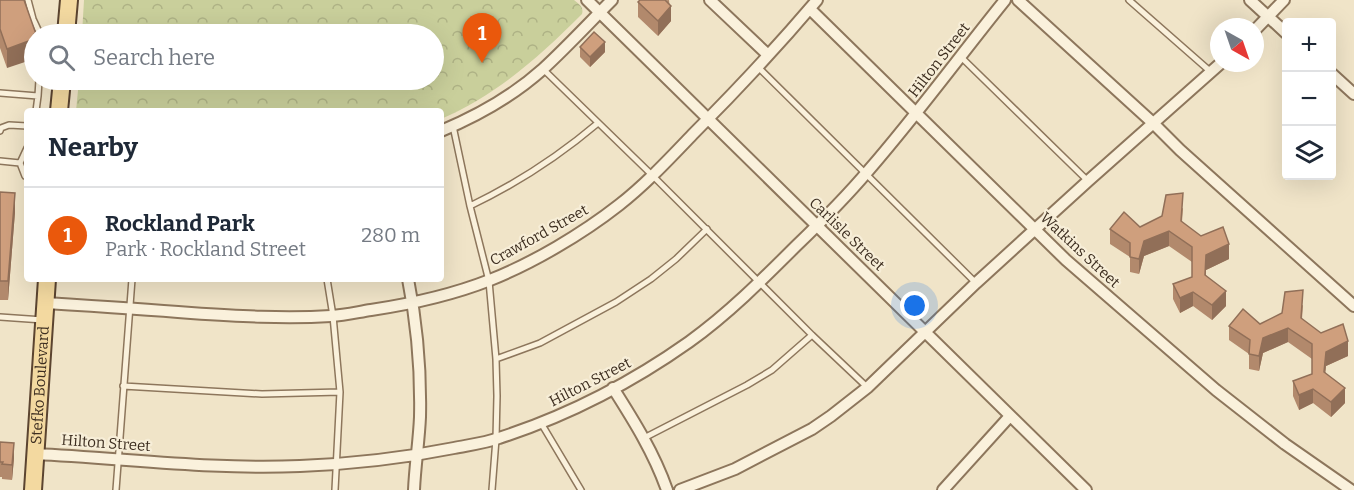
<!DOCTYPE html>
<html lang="en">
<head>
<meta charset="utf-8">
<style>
  :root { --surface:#fff; --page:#f6f6f7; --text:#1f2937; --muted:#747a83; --line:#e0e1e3; --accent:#ea580c }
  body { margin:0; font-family:Bitter,serif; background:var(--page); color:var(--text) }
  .controls { position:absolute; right:18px; top:18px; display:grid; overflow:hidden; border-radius:6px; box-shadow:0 6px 24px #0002 }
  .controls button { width:54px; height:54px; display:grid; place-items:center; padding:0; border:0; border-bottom:2px solid var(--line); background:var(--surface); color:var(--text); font:30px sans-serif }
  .compass { position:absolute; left:1210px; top:18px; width:54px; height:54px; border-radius:50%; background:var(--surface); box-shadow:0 6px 24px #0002; rotate:140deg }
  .you { position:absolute; left:915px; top:306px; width:21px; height:21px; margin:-15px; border:4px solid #fff; border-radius:50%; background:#1a73e8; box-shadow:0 0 0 9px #1a73e833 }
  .badge { display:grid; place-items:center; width:39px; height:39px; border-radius:50%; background:var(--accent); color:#fff; font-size:20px; font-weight:700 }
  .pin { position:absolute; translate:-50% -50px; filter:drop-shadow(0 2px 3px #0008) }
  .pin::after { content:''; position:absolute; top:32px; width:21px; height:18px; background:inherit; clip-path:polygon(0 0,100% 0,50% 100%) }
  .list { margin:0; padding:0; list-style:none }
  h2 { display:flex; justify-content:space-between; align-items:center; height:78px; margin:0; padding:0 24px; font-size:26px }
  h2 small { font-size:20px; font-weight:400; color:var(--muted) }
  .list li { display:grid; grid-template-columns:39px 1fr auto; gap:18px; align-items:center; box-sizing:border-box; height:96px; padding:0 24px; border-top:2px solid var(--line) }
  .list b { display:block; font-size:22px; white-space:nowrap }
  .list p { margin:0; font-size:20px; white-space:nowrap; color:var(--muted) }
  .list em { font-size:20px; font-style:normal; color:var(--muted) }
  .icon { flex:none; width:33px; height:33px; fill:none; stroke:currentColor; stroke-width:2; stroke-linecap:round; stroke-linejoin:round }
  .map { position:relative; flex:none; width:1354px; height:490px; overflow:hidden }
  .search { position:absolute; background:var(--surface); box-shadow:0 6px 24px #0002; left:24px; top:24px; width:420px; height:66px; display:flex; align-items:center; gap:15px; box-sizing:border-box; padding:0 21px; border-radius:33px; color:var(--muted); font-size:22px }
  .panel { position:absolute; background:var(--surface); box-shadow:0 6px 24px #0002; left:24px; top:108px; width:420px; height:174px; border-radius:6px }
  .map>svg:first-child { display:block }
</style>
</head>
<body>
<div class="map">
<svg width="1354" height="490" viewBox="0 0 1354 490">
  <defs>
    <pattern id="park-crowns" width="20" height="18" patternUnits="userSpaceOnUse" patternTransform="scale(1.5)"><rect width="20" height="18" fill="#c9cf9b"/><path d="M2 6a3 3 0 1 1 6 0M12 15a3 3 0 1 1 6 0" fill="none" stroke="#aeb285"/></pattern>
  </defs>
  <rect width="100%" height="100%" fill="#f0e4c8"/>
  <path fill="url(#park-crowns)" d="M84,0H574C579,4 584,7 582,14C539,57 498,94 441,119V111H76L79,80H434V34H82Z"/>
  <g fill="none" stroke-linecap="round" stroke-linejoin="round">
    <g stroke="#8d765c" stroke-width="8">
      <path id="service" d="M28,0L33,19L40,34
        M1129,0L1211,72
        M961,57L1088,181
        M758,67L976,283
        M543,69L653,176L812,335L867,387
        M0,93L38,96L39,80
        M36,111L38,96
        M453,126L470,206L489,281L496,359L497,396L496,439L492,490
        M0,131L1,128L9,125L27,126
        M0,161L20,163L25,176H27
        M20,163L27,148
        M470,206C516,184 559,156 598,123
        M327,279L333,316L340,392L335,490
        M0,317L43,320
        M496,359L540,343L616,302L651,279L676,259L707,229
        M123,386L262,394L340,392
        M541,423L581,490
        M644,438L747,385L772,370L812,335
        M116,490L132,279"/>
    </g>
    <g stroke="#8d765c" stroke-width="14">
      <path id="minor" d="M587,0L1086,490
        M710,0L768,55
        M1018,0L1153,123L1180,150L1354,306
        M1250,0L1286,33
        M810,9L1066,260L1216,390L1285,444L1351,490
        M1255,30L1284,0
        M1332,74L1354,94
        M441,131C477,116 514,95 543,69C567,47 589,23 612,0
        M408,279C417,324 421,371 420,417C419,441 415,466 414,490
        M46,303C94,306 142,309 191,313C237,316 284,319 331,316C345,315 358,312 371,310C411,304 452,295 490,280C533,263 582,234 619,205C646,184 670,158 694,133C737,90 778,46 817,0
        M613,388C634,421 654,453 667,490
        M35,454C123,458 212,470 300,466C351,464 404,458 454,448C469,445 485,443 499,438C567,416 631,383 689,342C728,314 762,280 796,246C821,222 846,197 868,171C916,116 959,57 1005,0
        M680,490L735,469L812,429L831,416L868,387L976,283L1088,181L1221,63
        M943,490L1010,416"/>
    </g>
    <g stroke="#5b4430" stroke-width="20">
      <g id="primary">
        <path d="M66,34L69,0"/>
        <path d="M59,111L62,80"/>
        <path id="s1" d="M33,490L47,279"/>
      </g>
    </g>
    <use href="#service" stroke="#faf1dc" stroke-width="5"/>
    <use href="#minor" stroke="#faf1dc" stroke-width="10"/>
    <use href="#primary" stroke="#f3d9a0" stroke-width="16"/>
  </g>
  <path fill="#b2896c" d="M0,0H24L7,68L0,48Z
    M669,0L671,21L658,36L638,17V2Z
    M580,47L605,52L590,67L580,57Z
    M0,192L15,212L8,300H0Z
    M1183,208L1182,222L1229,259L1206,270V275L1226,306L1212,320L1193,306L1180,313L1173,299V284L1192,277V262L1169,246L1144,256L1139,274L1130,272V257L1110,244V229L1140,227Z
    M1303,305L1302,319L1348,356L1326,366L1325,372L1345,403L1331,417L1313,403L1299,410L1293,396V381L1312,374V359L1288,342L1263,353L1259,371L1249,369V354L1229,340V326L1260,324Z
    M0,442L14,458L12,480L2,479V477H0Z"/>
  <path fill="#916f58" d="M671,6V21L658,36V21Z
    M34,39V59L7,68V49Z
    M605,42V52L590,67V57Z
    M15,193V212L8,300V281Z
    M1169,231V246L1144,256L1139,274V259L1144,241Z
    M1229,244V259L1206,270L1205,290L1206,255Z
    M1226,291V306L1212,320V305Z
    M1193,292V306L1180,313V298Z
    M1288,328V342L1263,353L1259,371V356L1263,338Z
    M1348,341V356L1326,366L1324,387L1326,352Z
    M1345,388V403L1331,417V402Z
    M1313,389V403L1299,410V395Z
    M14,443V458L12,480V465Z"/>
  <path fill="#cf9f7d" stroke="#916f58" stroke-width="1.5" d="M0,0H24L36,34H34V39L7,49L0,29Z
    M640,0H665L671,6L658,21L638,2Z
    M594,32L605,42L590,57L580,47Z
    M0,192L15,193L8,281H0Z
    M1183,193L1181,221L1201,236L1223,227L1229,244L1206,255L1205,275L1226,291L1212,305L1193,292L1180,298L1173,284L1192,277V247L1169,231L1144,241L1139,259L1130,257V243L1110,229L1124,212L1140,227L1162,216L1166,195Z
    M1303,290L1301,318L1321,333L1343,324L1348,341L1326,352L1324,372L1345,388L1331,402L1313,389L1299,395L1293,381L1312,374V344L1288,328L1263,338L1259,356L1249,354L1250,340L1229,326L1243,309L1260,324L1282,313L1285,292Z
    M0,442L14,443L12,465L2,464L3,462H0Z"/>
  <g text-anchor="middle" stroke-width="4.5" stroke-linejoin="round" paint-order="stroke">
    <g font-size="15" fill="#3d2e20" stroke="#f7eed8">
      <text transform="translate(939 60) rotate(-52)" y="5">Hilton Street</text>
      <text transform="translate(847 234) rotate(44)" y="5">Carlisle Street</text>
      <text transform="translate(539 235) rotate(-29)" y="5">Crawford Street</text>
      <text transform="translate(1080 250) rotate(43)" y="5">Watkins Street</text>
      <text transform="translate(590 382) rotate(-27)" y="5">Hilton Street</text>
      <text dy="5" stroke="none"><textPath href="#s1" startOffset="105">Stefko Boulevard</textPath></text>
      <text transform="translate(106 443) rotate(4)" y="5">Hilton Street</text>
    </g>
  </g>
</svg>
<div class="controls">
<button>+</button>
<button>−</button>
<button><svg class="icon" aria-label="layers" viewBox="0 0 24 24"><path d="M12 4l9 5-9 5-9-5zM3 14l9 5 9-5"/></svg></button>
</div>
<svg class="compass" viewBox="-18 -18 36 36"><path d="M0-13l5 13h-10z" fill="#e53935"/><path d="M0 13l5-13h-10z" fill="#747a83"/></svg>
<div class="you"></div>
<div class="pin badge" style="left:482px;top:63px">1</div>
<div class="search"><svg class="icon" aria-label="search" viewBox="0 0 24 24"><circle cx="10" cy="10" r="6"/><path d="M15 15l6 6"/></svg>Search here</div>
<section class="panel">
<h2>Nearby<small></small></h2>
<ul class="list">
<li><span class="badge">1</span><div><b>Rockland Park</b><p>Park · Rockland Street</p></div><em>280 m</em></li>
</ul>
</section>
</div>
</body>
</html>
